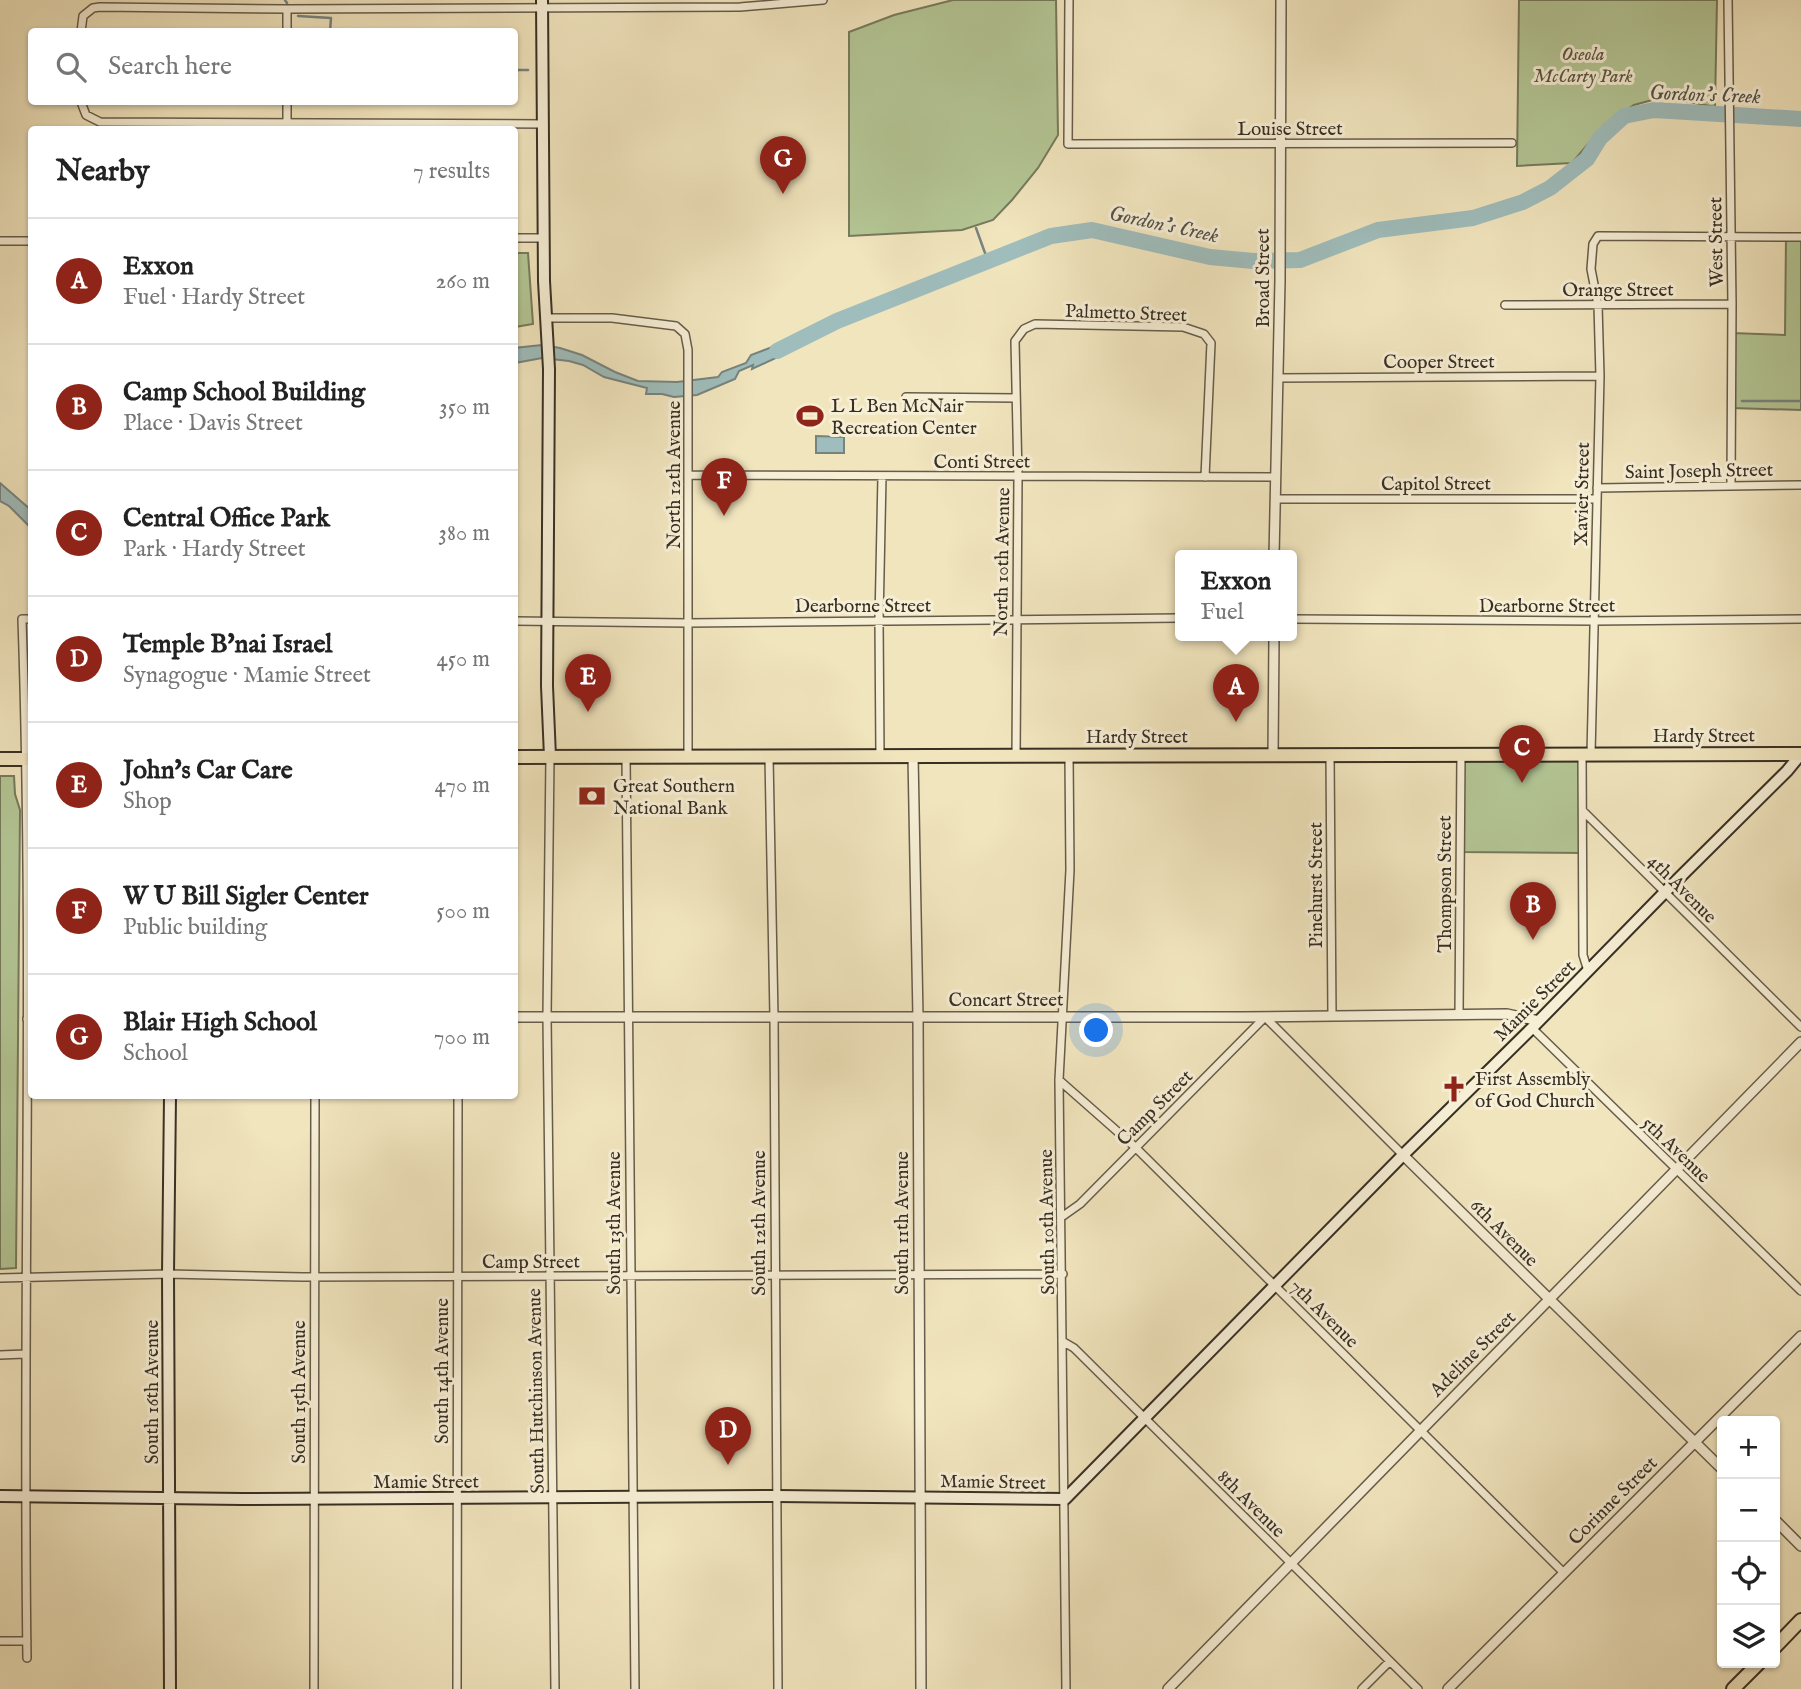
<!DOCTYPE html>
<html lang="en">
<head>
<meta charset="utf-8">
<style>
  :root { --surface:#fff; --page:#f6f6f6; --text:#222; --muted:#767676; --line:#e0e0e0; --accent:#8f2418 }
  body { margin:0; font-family:"IM FELL English",serif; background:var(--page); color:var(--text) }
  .controls { position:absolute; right:21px; bottom:21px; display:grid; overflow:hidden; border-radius:7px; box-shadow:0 2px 5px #0004 }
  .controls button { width:63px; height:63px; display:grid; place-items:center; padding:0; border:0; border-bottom:2px solid var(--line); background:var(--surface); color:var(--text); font:35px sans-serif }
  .you { position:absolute; left:1097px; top:1031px; width:24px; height:24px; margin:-18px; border:5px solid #fff; border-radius:50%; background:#1a73e8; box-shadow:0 0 0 10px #1a73e833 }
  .badge { display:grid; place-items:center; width:46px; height:46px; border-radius:50%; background:var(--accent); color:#fff; font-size:23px; font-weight:700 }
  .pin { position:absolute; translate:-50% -58px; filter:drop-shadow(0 2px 4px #0008) }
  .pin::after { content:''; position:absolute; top:37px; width:24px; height:21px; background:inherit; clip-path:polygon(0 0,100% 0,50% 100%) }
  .popup { position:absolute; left:1175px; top:550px; width:122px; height:91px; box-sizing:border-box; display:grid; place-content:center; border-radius:7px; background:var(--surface); filter:drop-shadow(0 2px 5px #0005); font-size:23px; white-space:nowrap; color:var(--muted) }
  .popup b { font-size:26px; color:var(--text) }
  .popup::after { content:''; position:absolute; left:50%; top:100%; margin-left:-14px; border:14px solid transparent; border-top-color:var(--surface) }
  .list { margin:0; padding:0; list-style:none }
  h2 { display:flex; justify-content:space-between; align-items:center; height:91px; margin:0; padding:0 28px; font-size:30px }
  h2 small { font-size:23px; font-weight:400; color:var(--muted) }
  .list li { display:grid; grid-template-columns:46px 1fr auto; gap:21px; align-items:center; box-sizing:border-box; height:126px; padding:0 28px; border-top:2px solid var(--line) }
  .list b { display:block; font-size:26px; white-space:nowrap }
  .list p { margin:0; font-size:23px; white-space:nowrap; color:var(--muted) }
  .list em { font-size:23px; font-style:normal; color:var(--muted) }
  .icon { flex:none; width:38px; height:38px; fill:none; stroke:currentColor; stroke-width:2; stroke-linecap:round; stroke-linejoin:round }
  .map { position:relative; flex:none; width:1801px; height:1689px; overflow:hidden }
  .search { position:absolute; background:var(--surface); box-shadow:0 2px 5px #0004; left:28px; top:28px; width:490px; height:77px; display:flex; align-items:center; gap:18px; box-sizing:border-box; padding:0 24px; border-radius:7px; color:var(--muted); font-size:26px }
  .panel { position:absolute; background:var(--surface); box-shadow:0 2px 5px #0004; left:28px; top:126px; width:490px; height:973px; border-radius:7px }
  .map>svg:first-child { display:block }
</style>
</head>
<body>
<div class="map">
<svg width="1801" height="1689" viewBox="0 0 1801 1689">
  <rect width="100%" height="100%" fill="#f1e5be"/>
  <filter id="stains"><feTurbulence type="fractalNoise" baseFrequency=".00286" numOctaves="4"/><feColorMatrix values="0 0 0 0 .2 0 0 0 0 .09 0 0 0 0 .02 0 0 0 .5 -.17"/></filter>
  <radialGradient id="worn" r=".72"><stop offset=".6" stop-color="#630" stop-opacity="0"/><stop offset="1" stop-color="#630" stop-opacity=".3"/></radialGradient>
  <path fill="#b4c695" stroke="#767a5c" stroke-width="2" d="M953,0H1056L1058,135L1038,168L1012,200L993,220L962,230L849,236V32L894,15Z
    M1519,0H1717L1715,107L1674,99H1656L1634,105L1604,125L1572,163L1517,166Z
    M1786,237H1801V410L1731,408L1732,333L1785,335Z
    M515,253H528L533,324L515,327Z
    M1461,754H1582L1583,853L1460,852Z
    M0,776H14L15,794L20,810L16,1268L0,1269Z"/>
  <path fill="#9fbdbc" stroke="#76847f" stroke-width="2" d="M788,341H796L795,349L752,369L753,365L739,371L735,379L730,381L697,395L674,397L662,394H646L647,388L604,377L583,365L569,361L542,358L515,363L514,348L542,345L560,348L582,355L615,372L638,381L677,382L718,377L722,372L746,363L751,355Z
    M816,436L844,437V453H816Z
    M0,483L31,510V528L9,506L0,501Z"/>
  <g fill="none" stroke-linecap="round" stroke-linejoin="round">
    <path stroke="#76847f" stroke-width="2.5" d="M285,0L287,3
      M298,16L331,18L330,32
      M514,70H528
      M976,228L985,253L991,259
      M1742,401H1801"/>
    <path stroke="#9fbdbc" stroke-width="16" d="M777,351L837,321L1051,236L1092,230L1210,257L1253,261L1300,260L1378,230L1473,218L1523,202L1550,188L1587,159L1600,138L1624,116L1654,110L1801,119"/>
    <g stroke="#665c4a" stroke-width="10">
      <path id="minor" d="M1069,0L1068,144L1512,143
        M1728,0L1732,304L1731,484
        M287,9V32
        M81,32L83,16L93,8L100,7L287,9L740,7L823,0
        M81,102L86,115L100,122L543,124
        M287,102V130
        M514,238H544
        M0,241H32
        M1505,305L1732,304
        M547,318H612L676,326L685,334L688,350V757
        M1278,378L1600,376
        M906,397L1016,398
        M688,475L1275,477
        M1597,488L1801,485
        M1275,499H1597
        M1292,619L1594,621L1801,619
        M514,621L688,623L1180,618
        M1582,754L1583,955L1588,971
        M1591,754L1600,376L1598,305L1591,269L1593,244L1598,236L1801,237
        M1330,755L1332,1015
        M880,756L879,621L882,476
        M1016,756L1018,477L1015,341L1024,329L1035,324L1183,327L1204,334L1211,343L1205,477
        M550,757L547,1017L555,1689
        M626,757L635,1689
        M769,757L774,1017L778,1689
        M1583,811L1801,1027
        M1459,1014L1461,754
        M1532,1028L1801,1291
        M1059,1080L1135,1147L1564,1573
        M1063,1216L1080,1204L1265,1017L1403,1155
        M0,1278L168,1274L303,1277L1063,1274
        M1062,1341L1074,1348L1418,1689
        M0,1355L25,1354
        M0,1641H27
        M27,1658C22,1312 34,966 22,619H32
        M314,1689L315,1096
        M457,1689L458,1096
        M1066,1689L1059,1080L1070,870L1069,756
        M1362,1689L1389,1662"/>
    </g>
    <g stroke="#665c4a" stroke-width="12">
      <path id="tertiary" d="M1274,556L1280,281L1281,0
        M1273,755L1274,636
        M913,756L918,1017L921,1689
        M514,1017H1243L1507,1014L1539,1021
        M28,1019H32
        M1403,1155L1722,1469
        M1775,1520L1801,1546
        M1168,1689C1378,1473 1591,1259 1801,1042
        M1448,1689L1801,1336"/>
    </g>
    <g stroke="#382f23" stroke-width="14">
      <path id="secondary" d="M542,0L544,281L549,369L547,686L550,757
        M0,1496L242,1499L776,1496L1065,1499L1403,1155L1532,1028L1665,892L1787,771L1801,754
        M170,1689L168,1274L170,1096"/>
    </g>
    <g stroke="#382f23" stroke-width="16">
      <path id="primary" d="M514,757L1801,754
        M0,759H32
        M1775,1647L1801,1620
        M1733,1689L1759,1663"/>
    </g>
    <use href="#minor" stroke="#f6eed5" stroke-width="7"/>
    <use href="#tertiary" stroke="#f6eed5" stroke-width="9"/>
    <use href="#secondary" stroke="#f6eed5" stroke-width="10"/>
    <use href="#primary" stroke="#f1e5be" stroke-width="12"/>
  </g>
  <defs>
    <g id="stadium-bare" transform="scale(2.1)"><path d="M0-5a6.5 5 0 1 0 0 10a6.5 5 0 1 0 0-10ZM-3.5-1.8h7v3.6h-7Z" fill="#8f2418" stroke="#f6eed5" stroke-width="2.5" paint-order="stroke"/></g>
    <g id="bank-bare" transform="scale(2.1)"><path d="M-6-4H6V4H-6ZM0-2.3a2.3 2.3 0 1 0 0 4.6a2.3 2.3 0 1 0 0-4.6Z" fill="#8f2418" stroke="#f6eed5" stroke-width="2.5" paint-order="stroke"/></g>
    <g id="church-bare" transform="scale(2.1)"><path d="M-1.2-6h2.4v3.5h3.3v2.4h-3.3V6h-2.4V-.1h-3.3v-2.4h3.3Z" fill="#8f2418" stroke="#f6eed5" stroke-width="2.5" paint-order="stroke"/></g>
  </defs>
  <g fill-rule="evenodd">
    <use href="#stadium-bare" x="810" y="416"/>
    <use href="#bank-bare" x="592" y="796"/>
    <use href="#church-bare" x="1454" y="1089"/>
  </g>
  <g text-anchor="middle" stroke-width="6" stroke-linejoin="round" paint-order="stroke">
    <g font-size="19" font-style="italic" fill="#575540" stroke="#f6eed5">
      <text x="1583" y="60">Oseola<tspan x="1583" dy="22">McCarty Park</tspan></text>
    </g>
    <g font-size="19" fill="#382f23" stroke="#f6eed5">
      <text x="1290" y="135">Louise Street</text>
      <text transform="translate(1715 242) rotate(-91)" y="7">West Street</text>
      <text transform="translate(1262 278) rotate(-90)" y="7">Broad Street</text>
      <text x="1618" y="296">Orange Street</text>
      <text transform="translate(1126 312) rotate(2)" y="7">Palmetto Street</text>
      <text x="1439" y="368">Cooper Street</text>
      <text x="982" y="468">Conti Street</text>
      <text transform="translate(1699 470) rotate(-1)" y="7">Saint Joseph Street</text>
      <text transform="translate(673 475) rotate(-90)" y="7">North 12th Avenue</text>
      <text x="1436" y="490">Capitol Street</text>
      <text transform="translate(1581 494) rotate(-89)" y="7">Xavier Street</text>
      <text transform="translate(1001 562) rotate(-89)" y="7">North 10th Avenue</text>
      <text x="863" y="612">Dearborne Street</text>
      <text x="1547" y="612">Dearborne Street</text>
      <text x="1704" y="742">Hardy Street</text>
      <text x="1137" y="743">Hardy Street</text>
      <text transform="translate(1444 884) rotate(-90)" y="7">Thompson Street</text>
      <text transform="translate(1315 885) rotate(-90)" y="7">Pinehurst Street</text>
      <text transform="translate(1683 888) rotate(45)" y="7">4th Avenue</text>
      <text x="1006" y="1006">Concart Street</text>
      <text transform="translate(1534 1000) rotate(-45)" y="7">Mamie Street</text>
      <text transform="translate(1154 1107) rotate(-45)" y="7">Camp Street</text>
      <text transform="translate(1677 1149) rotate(44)" y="7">5th Avenue</text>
      <text transform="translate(1046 1222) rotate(-91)" y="7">South 10th Avenue</text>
      <text transform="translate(613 1223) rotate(-90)" y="7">South 13th Avenue</text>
      <text transform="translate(758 1223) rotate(-90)" y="7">South 12th Avenue</text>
      <text transform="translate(901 1223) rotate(-90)" y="7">South 11th Avenue</text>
      <text transform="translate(1505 1232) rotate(45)" y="7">6th Avenue</text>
      <text x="531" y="1268">Camp Street</text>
      <text transform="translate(1325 1313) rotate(45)" y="7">7th Avenue</text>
      <text transform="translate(1472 1353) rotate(-45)" y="7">Adeline Street</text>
      <text transform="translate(441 1371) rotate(-90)" y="7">South 14th Avenue</text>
      <text transform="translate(535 1391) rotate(-91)" y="7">South Hutchinson Avenue</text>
      <text transform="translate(151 1392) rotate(-90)" y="7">South 16th Avenue</text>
      <text transform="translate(298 1392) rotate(-90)" y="7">South 15th Avenue</text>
      <text x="426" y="1488">Mamie Street</text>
      <text transform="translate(993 1481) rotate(1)" y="7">Mamie Street</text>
      <text transform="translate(1612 1500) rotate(-45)" y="7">Corinne Street</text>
      <text transform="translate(1252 1503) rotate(45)" y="7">8th Avenue</text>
    </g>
    <g font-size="19" fill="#382f23" stroke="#f6eed5" text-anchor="start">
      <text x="831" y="412">L L Ben McNair<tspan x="831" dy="22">Recreation Center</tspan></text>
      <text x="613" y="792">Great Southern<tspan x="613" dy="22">National Bank</tspan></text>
      <text x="1475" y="1085">First Assembly<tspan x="1475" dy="22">of God Church</tspan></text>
    </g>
    <g font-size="21" font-style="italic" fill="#525249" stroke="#f6eed5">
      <text transform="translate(1705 94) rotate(2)" y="7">Gordon's Creek</text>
      <text transform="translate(1164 224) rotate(12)" y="7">Gordon's Creek</text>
    </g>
  </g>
  <rect width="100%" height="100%" filter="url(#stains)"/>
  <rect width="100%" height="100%" fill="url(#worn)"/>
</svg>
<div class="controls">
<button>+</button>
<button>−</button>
<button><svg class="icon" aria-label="locate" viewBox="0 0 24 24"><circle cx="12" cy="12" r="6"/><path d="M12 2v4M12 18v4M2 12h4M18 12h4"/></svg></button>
<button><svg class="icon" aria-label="layers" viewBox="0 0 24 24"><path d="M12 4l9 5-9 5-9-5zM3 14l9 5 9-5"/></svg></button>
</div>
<div class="you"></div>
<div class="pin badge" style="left:1236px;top:722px">A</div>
<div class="popup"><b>Exxon</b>Fuel</div>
<div class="pin badge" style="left:1533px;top:940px">B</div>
<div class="pin badge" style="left:1522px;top:783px">C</div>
<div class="pin badge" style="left:728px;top:1465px">D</div>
<div class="pin badge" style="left:588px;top:712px">E</div>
<div class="pin badge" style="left:724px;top:516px">F</div>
<div class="pin badge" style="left:783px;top:194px">G</div>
<div class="search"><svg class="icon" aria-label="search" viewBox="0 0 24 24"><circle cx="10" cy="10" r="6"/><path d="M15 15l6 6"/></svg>Search here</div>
<section class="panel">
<h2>Nearby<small>7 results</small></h2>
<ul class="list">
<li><span class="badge">A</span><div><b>Exxon</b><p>Fuel · Hardy Street</p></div><em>260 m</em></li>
<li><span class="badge">B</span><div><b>Camp School Building</b><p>Place · Davis Street</p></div><em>350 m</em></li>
<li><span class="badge">C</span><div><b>Central Office Park</b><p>Park · Hardy Street</p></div><em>380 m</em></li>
<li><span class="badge">D</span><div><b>Temple B'nai Israel</b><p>Synagogue · Mamie Street</p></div><em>450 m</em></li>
<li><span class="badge">E</span><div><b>John's Car Care</b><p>Shop</p></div><em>470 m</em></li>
<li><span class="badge">F</span><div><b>W U Bill Sigler Center</b><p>Public building</p></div><em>500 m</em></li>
<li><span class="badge">G</span><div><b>Blair High School</b><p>School</p></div><em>700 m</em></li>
</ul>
</section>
</div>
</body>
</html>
